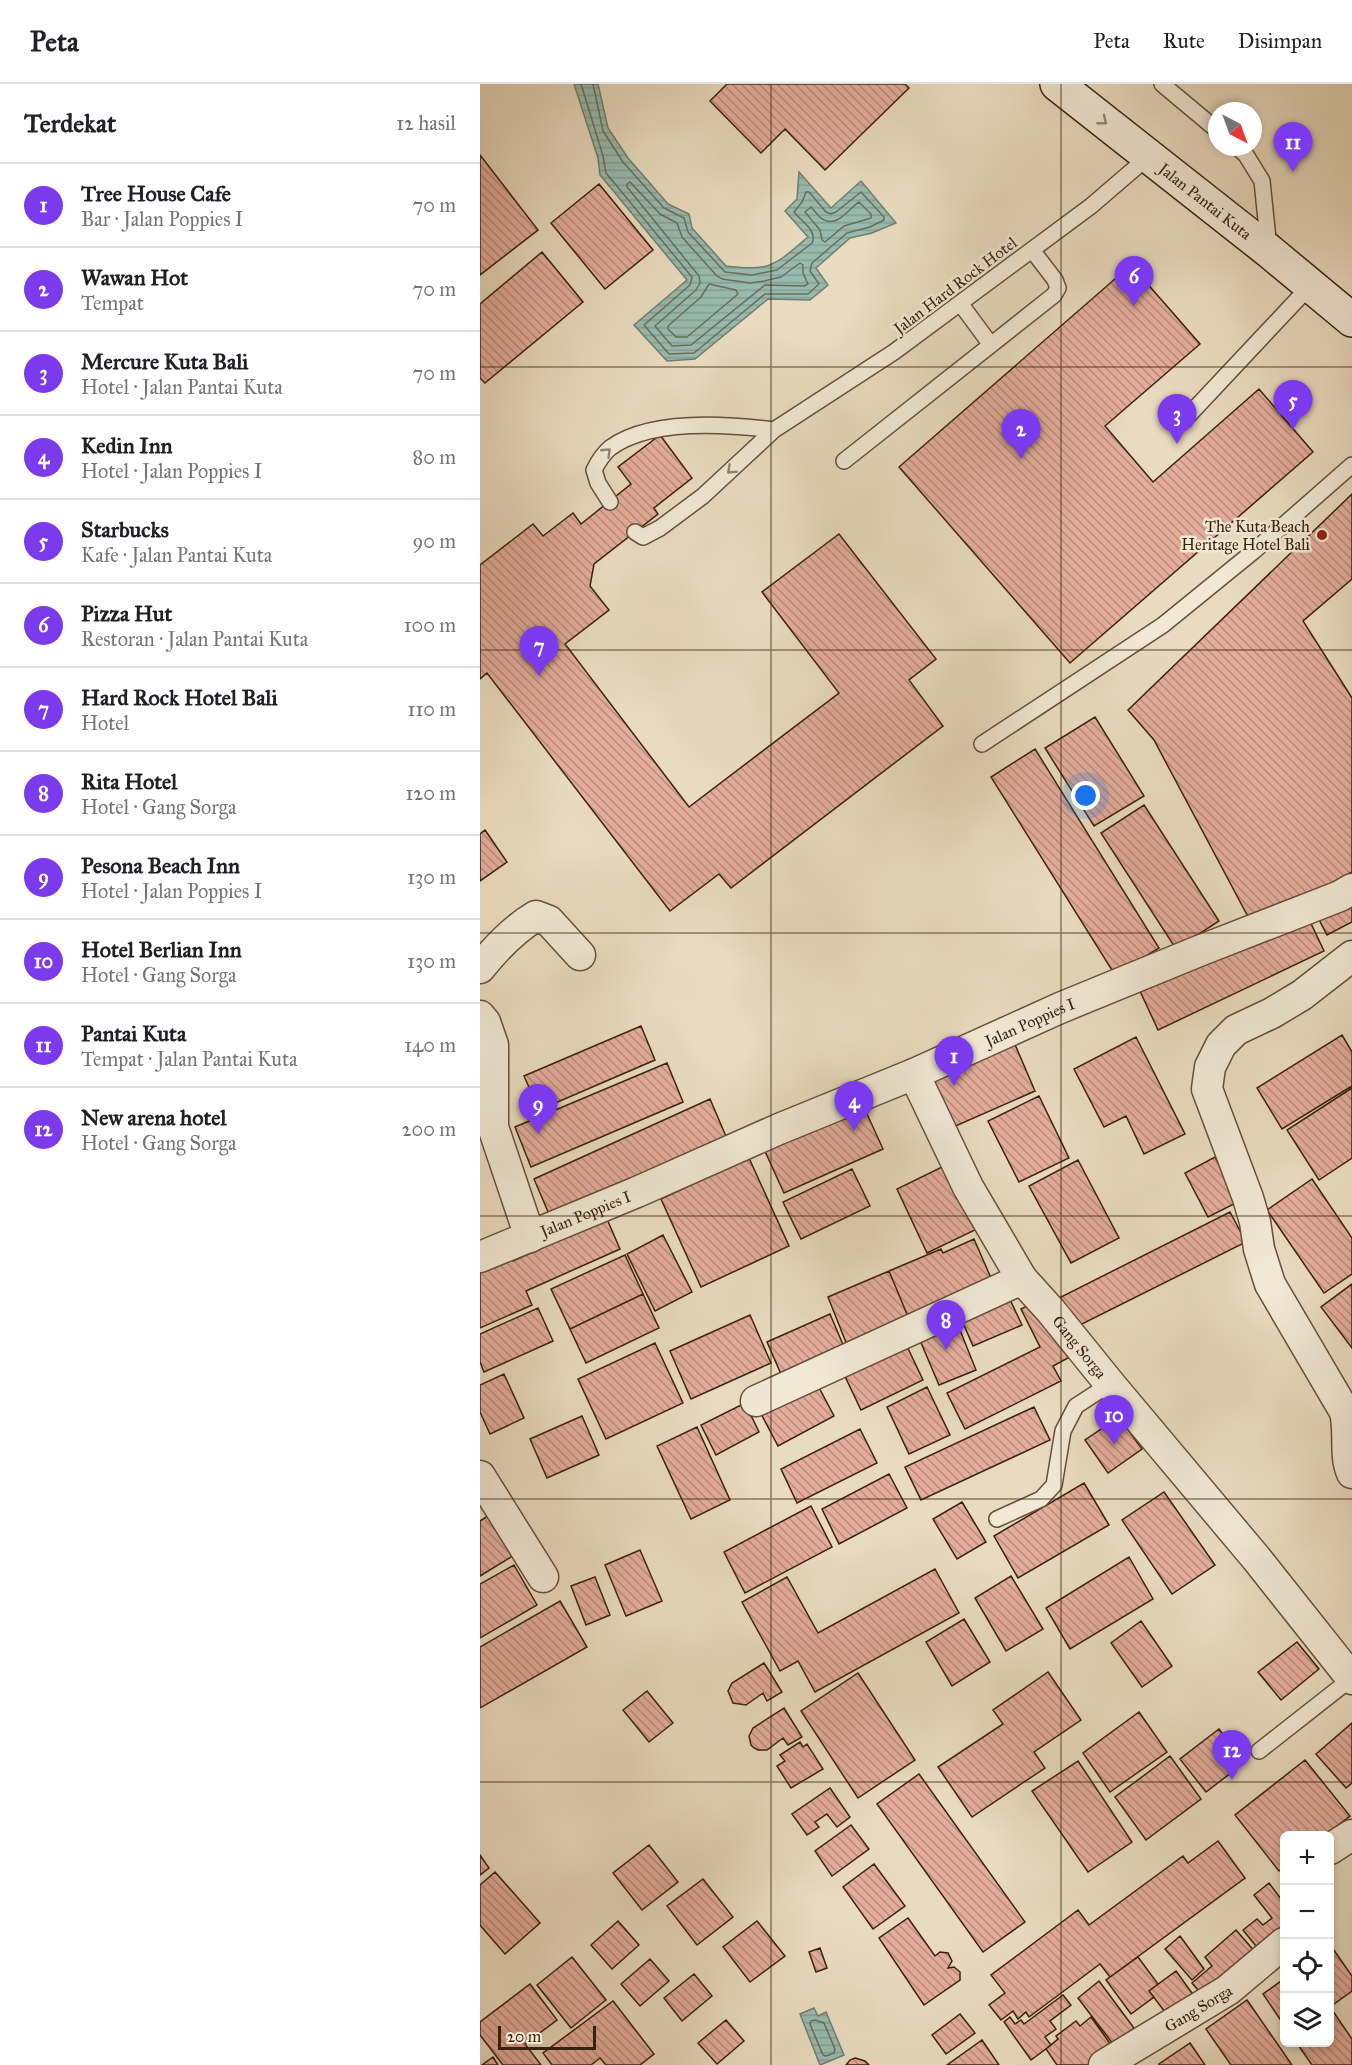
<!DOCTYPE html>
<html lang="id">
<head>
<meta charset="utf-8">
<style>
  :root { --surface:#fff; --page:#f2f2f2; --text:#202124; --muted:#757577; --line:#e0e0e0; --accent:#7c3aed }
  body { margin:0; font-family:"IM FELL Great Primer",serif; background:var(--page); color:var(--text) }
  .controls { position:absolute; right:18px; bottom:18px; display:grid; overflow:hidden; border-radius:9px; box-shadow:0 3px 9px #0003 }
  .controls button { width:54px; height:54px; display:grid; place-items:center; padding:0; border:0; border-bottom:2px solid var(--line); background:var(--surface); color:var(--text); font:30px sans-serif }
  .compass { position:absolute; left:728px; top:18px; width:54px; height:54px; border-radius:50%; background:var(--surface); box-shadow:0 3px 9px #0003; rotate:139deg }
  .scale { position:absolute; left:18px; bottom:15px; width:98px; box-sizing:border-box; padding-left:6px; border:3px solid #39220b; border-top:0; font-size:16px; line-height:21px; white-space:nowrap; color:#39220b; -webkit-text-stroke:4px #f1e8d5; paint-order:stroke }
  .you { position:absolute; left:606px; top:712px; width:21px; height:21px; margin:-15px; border:4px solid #fff; border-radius:50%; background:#1a73e8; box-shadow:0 0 0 9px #1a73e833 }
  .badge { display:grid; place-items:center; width:39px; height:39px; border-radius:50%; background:var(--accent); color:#fff; font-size:20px; font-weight:700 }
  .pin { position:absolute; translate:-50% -50px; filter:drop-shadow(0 2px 3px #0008) }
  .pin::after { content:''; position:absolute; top:32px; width:21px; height:18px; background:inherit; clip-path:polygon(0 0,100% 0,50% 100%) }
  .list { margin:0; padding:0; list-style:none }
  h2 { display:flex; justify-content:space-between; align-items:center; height:78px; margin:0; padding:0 24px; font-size:26px }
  h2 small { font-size:20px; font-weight:400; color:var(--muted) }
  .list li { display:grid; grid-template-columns:39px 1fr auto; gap:18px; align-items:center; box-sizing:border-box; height:84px; padding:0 24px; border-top:2px solid var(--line) }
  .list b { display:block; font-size:22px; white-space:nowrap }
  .list p { margin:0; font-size:20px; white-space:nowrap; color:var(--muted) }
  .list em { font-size:20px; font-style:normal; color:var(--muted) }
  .icon { flex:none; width:33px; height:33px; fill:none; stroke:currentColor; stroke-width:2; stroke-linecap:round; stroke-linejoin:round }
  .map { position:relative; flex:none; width:872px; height:1981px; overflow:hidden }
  header { display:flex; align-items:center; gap:36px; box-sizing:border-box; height:84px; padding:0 30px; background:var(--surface); border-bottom:2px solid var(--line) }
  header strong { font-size:28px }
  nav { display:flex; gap:33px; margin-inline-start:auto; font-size:21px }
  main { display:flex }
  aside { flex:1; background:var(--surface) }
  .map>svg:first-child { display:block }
</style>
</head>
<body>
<header>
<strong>Peta</strong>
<nav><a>Peta</a><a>Rute</a><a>Disimpan</a></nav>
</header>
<main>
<aside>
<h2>Terdekat<small>12 hasil</small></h2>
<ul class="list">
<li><span class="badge">1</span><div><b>Tree House Cafe</b><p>Bar · Jalan Poppies I</p></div><em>70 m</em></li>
<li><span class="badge">2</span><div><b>Wawan Hot</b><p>Tempat</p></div><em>70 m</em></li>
<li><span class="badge">3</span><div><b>Mercure Kuta Bali</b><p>Hotel · Jalan Pantai Kuta</p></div><em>70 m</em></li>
<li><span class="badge">4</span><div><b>Kedin Inn</b><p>Hotel · Jalan Poppies I</p></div><em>80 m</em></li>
<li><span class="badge">5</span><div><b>Starbucks</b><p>Kafe · Jalan Pantai Kuta</p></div><em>90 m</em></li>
<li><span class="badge">6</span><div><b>Pizza Hut</b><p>Restoran · Jalan Pantai Kuta</p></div><em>100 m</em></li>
<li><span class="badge">7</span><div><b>Hard Rock Hotel Bali</b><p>Hotel</p></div><em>110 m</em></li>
<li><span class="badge">8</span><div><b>Rita Hotel</b><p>Hotel · Gang Sorga</p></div><em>120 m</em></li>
<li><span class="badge">9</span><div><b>Pesona Beach Inn</b><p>Hotel · Jalan Poppies I</p></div><em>130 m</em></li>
<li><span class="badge">10</span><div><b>Hotel Berlian Inn</b><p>Hotel · Gang Sorga</p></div><em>130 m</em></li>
<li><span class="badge">11</span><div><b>Pantai Kuta</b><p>Tempat · Jalan Pantai Kuta</p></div><em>140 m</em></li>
<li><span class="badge">12</span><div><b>New arena hotel</b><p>Hotel · Gang Sorga</p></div><em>200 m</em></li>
</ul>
</aside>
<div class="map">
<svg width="872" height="1981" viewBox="0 0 872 1981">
  <defs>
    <pattern id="water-rules" width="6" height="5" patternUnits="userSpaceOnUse" patternTransform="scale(1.5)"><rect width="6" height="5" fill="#98bbaf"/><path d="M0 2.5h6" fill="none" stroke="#84a095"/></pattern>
    <pattern id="building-back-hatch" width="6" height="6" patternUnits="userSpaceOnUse" patternTransform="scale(1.5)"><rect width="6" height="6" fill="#e4ad9c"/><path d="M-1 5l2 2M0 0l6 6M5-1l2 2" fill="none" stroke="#ba8c7d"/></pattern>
  </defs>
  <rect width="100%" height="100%" fill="#e9dbbf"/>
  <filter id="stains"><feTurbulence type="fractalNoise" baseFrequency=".00333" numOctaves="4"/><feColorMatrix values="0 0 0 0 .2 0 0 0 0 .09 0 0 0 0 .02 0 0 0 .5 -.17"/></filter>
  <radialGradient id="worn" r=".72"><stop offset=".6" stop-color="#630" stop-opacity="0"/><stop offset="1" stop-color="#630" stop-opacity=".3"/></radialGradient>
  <path fill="url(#water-rules)" stroke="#727e6d" stroke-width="1.5" d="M94,0H118L128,44L148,74L188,120L209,130L212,144L246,182C291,188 295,181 328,153L305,127L317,115L319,88L351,124L381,97L416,139L392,149L370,154L336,184L348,201L330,216L288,215L215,275L187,277L154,241L207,196L120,91L118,74Z
    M334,1924L338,1932L346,1928L364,1971L340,1981L320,1930Z"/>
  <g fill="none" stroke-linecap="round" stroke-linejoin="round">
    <path stroke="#686e5d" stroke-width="1.5" d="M101,0L123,72L126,89L212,193L210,201L164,241L189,270L214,269L285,210H328L339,200L330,187L332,179L367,149L390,143L404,136V133L381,108L356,128L351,130L346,128L329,108H326L322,118L314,128C321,137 338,147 332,159L297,186L272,191L245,188L208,148L204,134L184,124L143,78L123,47L113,0
      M150,98L180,130L197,139L202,153L236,191L242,195L270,199L284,197L301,193L320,179L323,181V189L328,200L324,202L285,201L211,261L192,262L175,242L216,206L220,199L219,192L147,103V100Z
      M379,118L391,130V134L364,142L345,158L342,156L340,146L325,128L331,123C334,126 337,131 341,134C356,146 368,125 379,118Z
      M229,200L256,206L258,210L207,253H196L188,245V242L221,213Z
      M335,1936L344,1939L355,1965L354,1969L346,1972L343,1971L330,1940L331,1937Z"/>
  </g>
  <path fill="url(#building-back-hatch)" stroke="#39220b" stroke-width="1.5" d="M247,0H425L429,4L345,86L305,45L281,69L230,17Z
    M0,71L58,146L0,191Z
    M119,100L173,166L125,205L71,139Z
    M62,168L103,218L5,299L0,294V220Z
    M651,181L720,260L625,342L673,398L779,305L833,368L590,579L419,383Z
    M180,351L212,394L174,424L178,430L114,480L110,502L129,526L85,560L209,723L359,609L282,508L359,450L456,575L429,596L463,642L251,804L239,790L190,827L7,589L0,595V481L53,440L63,452L93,429L101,440L151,400L138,383Z
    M872,410V495L823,537L872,614V788L773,842L674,656L648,626Z
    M615,633L664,712L614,742L565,664Z
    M555,665L679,864L635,891L511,693Z
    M664,721L739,837L696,865L621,749Z
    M5,746L27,778L0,797V750Z
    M872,806V838L847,851L834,826Z
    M826,829L844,867L678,946L660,907Z
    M161,942L175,976L59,1026L44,992Z
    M862,951L872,968V1002L802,1045L777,1004Z
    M656,953L705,1050L664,1070L646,1032L624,1043L594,985Z
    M533,956L555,1007L471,1044L449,993Z
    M187,979L203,1018L51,1083L35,1043Z
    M872,1004V1074L839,1096L807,1046Z
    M559,1012L589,1074L539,1098L508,1037Z
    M230,1015L248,1057L72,1137L54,1095Z
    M382,1019L403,1065L304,1109L283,1063Z
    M735,1073L758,1118L728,1133L705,1089Z
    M269,1074L309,1162L221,1203L181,1115Z
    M598,1076L639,1154L591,1179L549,1102Z
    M464,1082L495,1146L447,1169L417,1105Z
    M372,1085L390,1122L321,1155L303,1118Z
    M832,1095L872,1154V1190L844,1209L787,1126Z
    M750,1128L766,1158L592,1245L577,1215Z
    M127,1135L140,1165L46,1207L52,1221L0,1244V1188L31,1174L33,1177Z
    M183,1151L212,1208L175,1227L147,1170Z
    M494,1155L511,1194L429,1235L409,1187L461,1165L463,1169Z
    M145,1171L163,1210L90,1245L71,1205Z
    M409,1187L429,1235L367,1261L348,1213Z
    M872,1200V1264L841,1223Z
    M525,1205L542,1241L493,1262L477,1225Z
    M163,1210L179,1244L106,1279L90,1245Z
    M559,1216L588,1274L573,1282L581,1297L485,1345L467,1309L560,1263L541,1225Z
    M58,1224L73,1257L4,1288L0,1278V1250Z
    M350,1230L367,1270L304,1297L287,1258Z
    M270,1231L291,1279L211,1315L190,1267Z
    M474,1231L496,1286L459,1301L436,1247Z
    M423,1254L443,1296L381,1326L361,1284Z
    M175,1259L203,1319L126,1355L98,1295Z
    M24,1290L44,1334L10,1350L0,1328V1301Z
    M335,1296L354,1332L298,1362L279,1326Z
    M447,1303L470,1351L429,1370L407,1323Z
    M265,1319L279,1348L236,1371L221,1341Z
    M554,1323L570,1356L441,1416L425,1383Z
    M102,1332L119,1371L67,1394L50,1355Z
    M639,1333L662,1365L628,1389L605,1356Z
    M217,1343L250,1416L211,1435L177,1362Z
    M380,1345L397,1379L317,1419L301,1385Z
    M409,1390L427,1424L359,1460L342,1425Z
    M604,1399L629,1441L538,1494L514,1452Z
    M684,1408L735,1481L692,1510L642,1436Z
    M482,1418L506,1458L477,1475L453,1435Z
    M331,1422L352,1463L265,1509L244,1468Z
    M11,1430L36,1470L0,1492V1437Z
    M160,1466L182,1517L146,1532L125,1481Z
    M649,1473L673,1515L590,1565L566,1524Z
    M34,1481L57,1521L0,1554V1500Z
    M455,1485L479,1529L335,1608L318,1577L300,1587L262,1518L307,1493L338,1549Z
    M531,1492L563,1545L526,1567L495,1514Z
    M115,1493L130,1531L106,1541L91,1502Z
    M80,1517L107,1563L0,1624V1563Z
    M484,1535L510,1578L472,1602L446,1558Z
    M661,1537L692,1582L662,1603L631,1559Z
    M817,1558L839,1585L801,1616L778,1588Z
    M284,1579L302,1608L287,1617L283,1609L266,1621L253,1619L248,1607L252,1599Z
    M568,1588L601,1636L554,1668L565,1684L492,1733L458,1683L523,1640L513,1626Z
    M378,1589L435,1676L378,1714L321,1627Z
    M167,1607L193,1639L169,1658L143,1626Z
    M304,1624L322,1653L308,1661L303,1654L287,1666H278L274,1664L271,1661L269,1652L273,1644Z
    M659,1628L687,1668L630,1708L603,1669Z
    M872,1639V1699L866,1704L836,1670Z
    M739,1645L764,1679L726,1708L700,1675Z
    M320,1658L323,1663L327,1660L343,1685L311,1704L297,1682L305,1677L300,1671Z
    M690,1672L721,1715L666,1756L635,1713Z
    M825,1676L870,1732L844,1752H804V1783L799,1787L755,1731Z
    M598,1677L652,1758L608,1788L552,1707Z
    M439,1690L545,1838L503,1868L397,1720Z
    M350,1704L370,1733L357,1743L347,1730L335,1738L339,1743L327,1751L312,1730Z
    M371,1741L389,1765L352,1792L335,1767Z
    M738,1757L765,1794L630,1893L620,1880L549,1933L546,1928L538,1935L533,1927L521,1936L509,1921L525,1909L511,1891L598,1826L609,1841L703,1772L708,1779Z
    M169,1761L198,1798L162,1826L133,1789Z
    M0,1771L9,1784L0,1791Z
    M394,1780L425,1822L393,1845L363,1803Z
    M15,1788L60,1839L25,1870L0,1841V1801Z
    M223,1795L253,1833L217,1861L187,1822Z
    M789,1799L804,1819V1847L780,1867L763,1846L777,1835L783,1841L792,1834L774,1811Z
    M428,1834L455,1872L460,1868L468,1869L472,1877L468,1884L474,1883L480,1888V1896L444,1921L399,1854Z
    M138,1837L159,1861L132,1885L111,1861Z
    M277,1837L305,1872L270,1898L243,1863Z
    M756,1846L776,1869L725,1914L712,1899L732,1882L725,1873Z
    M700,1852L724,1885L712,1896L685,1865Z
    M851,1862L872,1892V1907L850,1923L872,1955V1981H832L816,1958H850V1863Z
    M340,1864L347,1884L336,1888L329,1868Z
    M92,1873L126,1916L91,1944L57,1901Z
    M658,1873L678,1900L669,1907L674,1913L651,1930L626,1896Z
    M170,1875L189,1897L160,1922L141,1900Z
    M696,1887L717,1916L691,1936L669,1907Z
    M214,1890L232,1912L202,1937L184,1914Z
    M804,1895V1941L783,1910Z
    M619,1897L654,1944L633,1960L598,1914Z
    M50,1900L77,1936L45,1960L61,1981H23L0,1951V1938Z
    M583,1911L591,1921L570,1937L576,1945L565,1953L571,1961L551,1976L524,1938L530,1933L535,1940L541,1936L544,1940Z
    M767,1916L812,1981H751L726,1945Z
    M133,1917L174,1970L160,1981H126L120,1974L111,1981H72L63,1969Z
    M480,1930L495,1949L466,1970L452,1951Z
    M611,1933L634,1965L613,1981H577L566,1965L578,1955L576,1952L596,1937L600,1942Z
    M246,1936L264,1957L237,1980L218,1959Z
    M502,1956L519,1981H467Z
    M710,1959L725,1981H679V1980Z
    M13,1973L18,1981H2Z
    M375,1974L385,1977L389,1981H366L370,1976Z"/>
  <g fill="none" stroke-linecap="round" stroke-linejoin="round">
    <g stroke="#655038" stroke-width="18">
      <path id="lane" d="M682,0L737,46
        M757,63L766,71L782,97L789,165
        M480,219L511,261
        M708,332L830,202
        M364,377L574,211L578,204L575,196L552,166
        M130,418L118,399L114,386C118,378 123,370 130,364C170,334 247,340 294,346
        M155,448L163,453L180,444L223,412L294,346L414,268L611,122L668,73
        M502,660L683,541L774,467L872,381
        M517,1435L561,1415L574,1401L583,1347L596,1322L630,1300
        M779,1667L872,1594"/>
    </g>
    <g stroke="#655038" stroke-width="33">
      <g id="street">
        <path d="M872,872L822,911L792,929L756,946L741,961L730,983L727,1005L768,1114L775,1138L779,1165L790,1200L865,1328C870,1348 864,1372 872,1389"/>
        <path d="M0,884C16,864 34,845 56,832L69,837L100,871"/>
        <path d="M0,932L5,938L13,961V1043L50,1153"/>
        <path id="s1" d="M434,990L488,1103L542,1195L571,1227L630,1300L776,1474L872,1595"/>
        <path id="s2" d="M0,1173L157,1108L299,1045L434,990L580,924L719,867L860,812L872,805"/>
        <path d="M276,1317L542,1195"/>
        <path d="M0,1392L63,1493"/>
        <path d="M850,1765L872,1751"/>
        <path id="s3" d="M624,1981L748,1906L804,1859"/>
      </g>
    </g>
    <g stroke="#39220b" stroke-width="36">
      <g id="secondary">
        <path id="s4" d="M577,0L789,167L872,236"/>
      </g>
    </g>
    <use href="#lane" stroke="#f1e8d5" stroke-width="15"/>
    <use href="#street" stroke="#f1e8d5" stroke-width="30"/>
    <use href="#secondary" stroke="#f1e8d5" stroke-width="33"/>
  </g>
  <defs><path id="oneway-chevron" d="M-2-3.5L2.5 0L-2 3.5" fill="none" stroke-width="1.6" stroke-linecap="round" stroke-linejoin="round" transform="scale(1.5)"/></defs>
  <g stroke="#958570">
    <use href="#oneway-chevron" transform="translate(623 37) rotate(39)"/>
    <use href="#oneway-chevron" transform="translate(127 368) rotate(-44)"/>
    <use href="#oneway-chevron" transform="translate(251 386) rotate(137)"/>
  </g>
  <path fill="none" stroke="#39220b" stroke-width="1.5" stroke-opacity="0.55" d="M291,0V1981M581,0V1981M0,283H872M0,566H872M0,849H872M0,1132H872M0,1415H872M0,1698H872"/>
  <circle fill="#8f2418" stroke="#f1e8d5" stroke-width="2" cx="842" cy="451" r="6"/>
  <g text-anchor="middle" stroke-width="5" stroke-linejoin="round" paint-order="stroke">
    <g font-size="16" fill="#39220b" stroke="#f1e8d5">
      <text dy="6" stroke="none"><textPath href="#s4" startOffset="189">Jalan Pantai Kuta</textPath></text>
      <text transform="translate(475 201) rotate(-37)" y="6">Jalan Hard Rock Hotel</text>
      <text dy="6" stroke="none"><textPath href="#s2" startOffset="598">Jalan Poppies I</textPath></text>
      <text dy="6" stroke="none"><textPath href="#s2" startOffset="114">Jalan Poppies I</textPath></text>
      <text dy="6" stroke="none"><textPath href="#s1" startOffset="321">Gang Sorga</textPath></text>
      <text dy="6" stroke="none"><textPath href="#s3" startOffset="110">Gang Sorga</textPath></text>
    </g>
    <g font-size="16" fill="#39220b" stroke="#f1e8d5" text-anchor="end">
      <text x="830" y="448">The Kuta Beach<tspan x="830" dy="18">Heritage Hotel Bali</tspan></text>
    </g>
  </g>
  <rect width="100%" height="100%" filter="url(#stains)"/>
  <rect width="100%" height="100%" fill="url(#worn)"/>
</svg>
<div class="controls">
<button>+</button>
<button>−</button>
<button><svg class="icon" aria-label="locate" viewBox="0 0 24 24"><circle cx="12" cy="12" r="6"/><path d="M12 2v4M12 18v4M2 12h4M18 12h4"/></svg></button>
<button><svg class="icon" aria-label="layers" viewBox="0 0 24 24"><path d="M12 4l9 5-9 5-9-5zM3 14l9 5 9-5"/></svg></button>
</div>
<svg class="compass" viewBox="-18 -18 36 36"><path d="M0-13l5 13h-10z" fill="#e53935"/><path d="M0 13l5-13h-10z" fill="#757577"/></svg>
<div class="scale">20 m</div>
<div class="you"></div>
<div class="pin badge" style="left:474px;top:1002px">1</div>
<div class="pin badge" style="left:541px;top:375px">2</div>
<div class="pin badge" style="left:697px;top:360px">3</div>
<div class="pin badge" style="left:374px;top:1047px">4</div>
<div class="pin badge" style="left:813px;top:346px">5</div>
<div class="pin badge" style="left:654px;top:222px">6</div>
<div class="pin badge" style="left:59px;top:592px">7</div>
<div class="pin badge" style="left:466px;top:1266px">8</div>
<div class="pin badge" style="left:58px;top:1050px">9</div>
<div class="pin badge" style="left:634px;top:1361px">10</div>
<div class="pin badge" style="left:813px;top:88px">11</div>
<div class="pin badge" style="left:752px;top:1696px">12</div>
</div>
</main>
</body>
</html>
